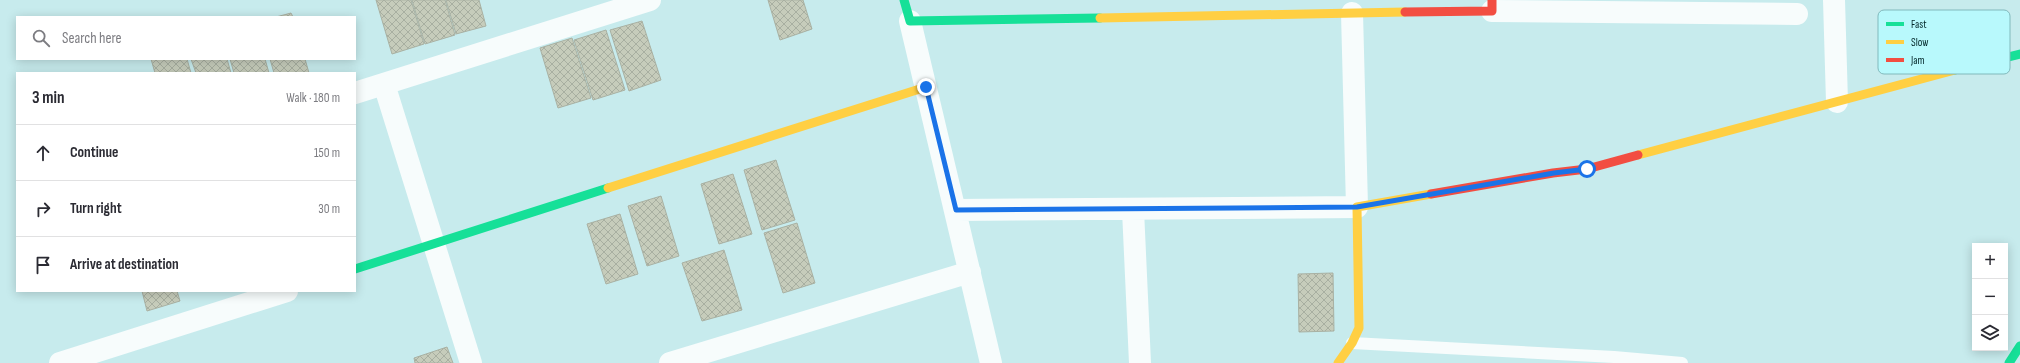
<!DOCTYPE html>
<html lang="en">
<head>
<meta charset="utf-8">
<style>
  :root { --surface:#fff; --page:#f2f2f3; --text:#2b2b33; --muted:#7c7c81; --line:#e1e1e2 }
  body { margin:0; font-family:"Sofia Sans Condensed",sans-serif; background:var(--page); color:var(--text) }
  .controls { position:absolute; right:12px; bottom:12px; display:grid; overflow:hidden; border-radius:0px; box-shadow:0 2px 10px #0003 }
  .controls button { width:36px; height:36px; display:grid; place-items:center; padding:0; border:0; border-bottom:1px solid var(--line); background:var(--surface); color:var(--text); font:20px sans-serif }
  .stop { position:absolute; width:12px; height:12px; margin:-9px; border:3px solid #1a73e8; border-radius:50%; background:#fff }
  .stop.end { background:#1a73e8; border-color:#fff; box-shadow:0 1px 4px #0008 }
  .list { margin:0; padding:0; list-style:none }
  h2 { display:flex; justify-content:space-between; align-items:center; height:52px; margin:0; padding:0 16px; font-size:17px }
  h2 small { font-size:13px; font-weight:400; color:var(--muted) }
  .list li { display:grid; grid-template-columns:26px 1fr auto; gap:12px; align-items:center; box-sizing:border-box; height:56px; padding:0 16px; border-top:1px solid var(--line) }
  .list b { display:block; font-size:15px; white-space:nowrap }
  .list em { font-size:13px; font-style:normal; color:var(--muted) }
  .icon { flex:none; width:22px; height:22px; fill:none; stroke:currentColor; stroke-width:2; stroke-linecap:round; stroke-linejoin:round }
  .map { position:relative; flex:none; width:2020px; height:363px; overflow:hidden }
  .search { position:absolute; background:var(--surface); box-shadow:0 2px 10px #0003; left:16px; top:16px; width:340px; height:44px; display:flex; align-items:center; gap:10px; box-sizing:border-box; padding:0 14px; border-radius:0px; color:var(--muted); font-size:15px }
  .panel { position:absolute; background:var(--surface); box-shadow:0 2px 10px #0003; left:16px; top:72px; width:340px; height:220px; border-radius:0px }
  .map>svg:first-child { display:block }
</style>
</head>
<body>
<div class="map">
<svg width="2020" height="363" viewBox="0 0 2020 363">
  <defs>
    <pattern id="building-cross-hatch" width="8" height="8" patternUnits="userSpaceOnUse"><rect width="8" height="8" fill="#c6ccbb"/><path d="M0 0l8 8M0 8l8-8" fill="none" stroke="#a8afa1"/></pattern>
  </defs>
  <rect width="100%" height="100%" fill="#c7ebed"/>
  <path fill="url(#building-cross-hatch)" stroke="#a9b1a3" d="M376,0H411L424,44L392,54Z
    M412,0H445L455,35L425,44Z
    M446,0H479L486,26L456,34Z
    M768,0H803L812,29L780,40Z
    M291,13L293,17H276Z
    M642,21L661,80L629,91L610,30Z
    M606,30L625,90L593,100L574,40Z
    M572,38L591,98L558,108L540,48Z
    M151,59H187L191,73H155Z
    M191,59H227L231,73H196Z
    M230,59H265L269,73H234Z
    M270,59H305L309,73H274Z
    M776,160L795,220L762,230L744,170Z
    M733,174L752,234L719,244L701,184Z
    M661,196L679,256L647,266L628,206Z
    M620,214L638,274L606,284L587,224Z
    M797,223L815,283L783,293L764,233Z
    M724,250L742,310L702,321L682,263Z
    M1333,273L1334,331L1299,332L1298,274Z
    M142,291H177L180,301L147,311Z
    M447,347L453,363H415L414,358Z"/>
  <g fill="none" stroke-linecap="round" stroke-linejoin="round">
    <path stroke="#f7fcfc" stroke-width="12" d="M1352,343L1614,357L1682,363"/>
    <path stroke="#f7fcfc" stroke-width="22" d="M1834,0L1837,102
      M1492,11L1797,14
      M910,21L991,363
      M384,84L471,363
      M355,93L650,0
      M956,210L1357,207L1352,13
      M1133,210L1140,363
      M60,363L287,291
      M670,363L970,272"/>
    <path stroke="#16e098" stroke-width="9" d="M904,0L910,21L1100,18
      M1955,70L2020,54
      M355,269L608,188
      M2009,363L2020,346"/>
    <path stroke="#ffcf43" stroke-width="9" d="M1100,18L1405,12
      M1638,155L1955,70
      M608,188L926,87
      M1338,363L1352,343L1359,328L1357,207L1431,194"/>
    <path stroke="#f24e42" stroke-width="9" d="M1405,12L1492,11V0
      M1431,194L1553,173L1587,169L1638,155"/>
  </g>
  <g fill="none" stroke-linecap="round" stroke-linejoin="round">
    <path stroke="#1a73e8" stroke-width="5" d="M926,87L956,210L1357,207L1554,173L1587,169"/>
  </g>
  <rect x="1878" y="10" width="132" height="64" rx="6" fill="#b8f9fc" stroke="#81b9bc" stroke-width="1"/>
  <rect x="1886" y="22" width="18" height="4" fill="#16e098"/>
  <rect x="1886" y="40" width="18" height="4" fill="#ffcf43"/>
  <rect x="1886" y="58" width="18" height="4" fill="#f24e42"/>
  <g font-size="11" fill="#002527">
    <text x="1911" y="28">Fast</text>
    <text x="1911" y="46">Slow</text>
    <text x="1911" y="64">Jam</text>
  </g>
</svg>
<div class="controls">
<button>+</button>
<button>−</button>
<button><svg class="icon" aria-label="layers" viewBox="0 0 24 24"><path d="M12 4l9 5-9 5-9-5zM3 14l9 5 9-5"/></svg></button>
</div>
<div class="stop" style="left:1587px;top:169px"></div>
<div class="stop end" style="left:926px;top:87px"></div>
<div class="search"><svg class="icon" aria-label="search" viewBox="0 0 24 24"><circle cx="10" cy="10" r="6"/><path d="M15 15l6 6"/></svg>Search here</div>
<section class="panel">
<h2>3 min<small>Walk · 180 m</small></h2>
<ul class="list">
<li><svg class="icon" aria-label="ahead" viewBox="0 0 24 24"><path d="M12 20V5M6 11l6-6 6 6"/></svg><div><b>Continue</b></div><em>150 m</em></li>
<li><svg class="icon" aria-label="right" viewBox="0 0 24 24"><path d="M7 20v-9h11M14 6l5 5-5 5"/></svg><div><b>Turn right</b></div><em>30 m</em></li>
<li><svg class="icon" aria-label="arrive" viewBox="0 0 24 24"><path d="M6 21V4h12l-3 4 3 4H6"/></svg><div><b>Arrive at destination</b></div></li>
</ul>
</section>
</div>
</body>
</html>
